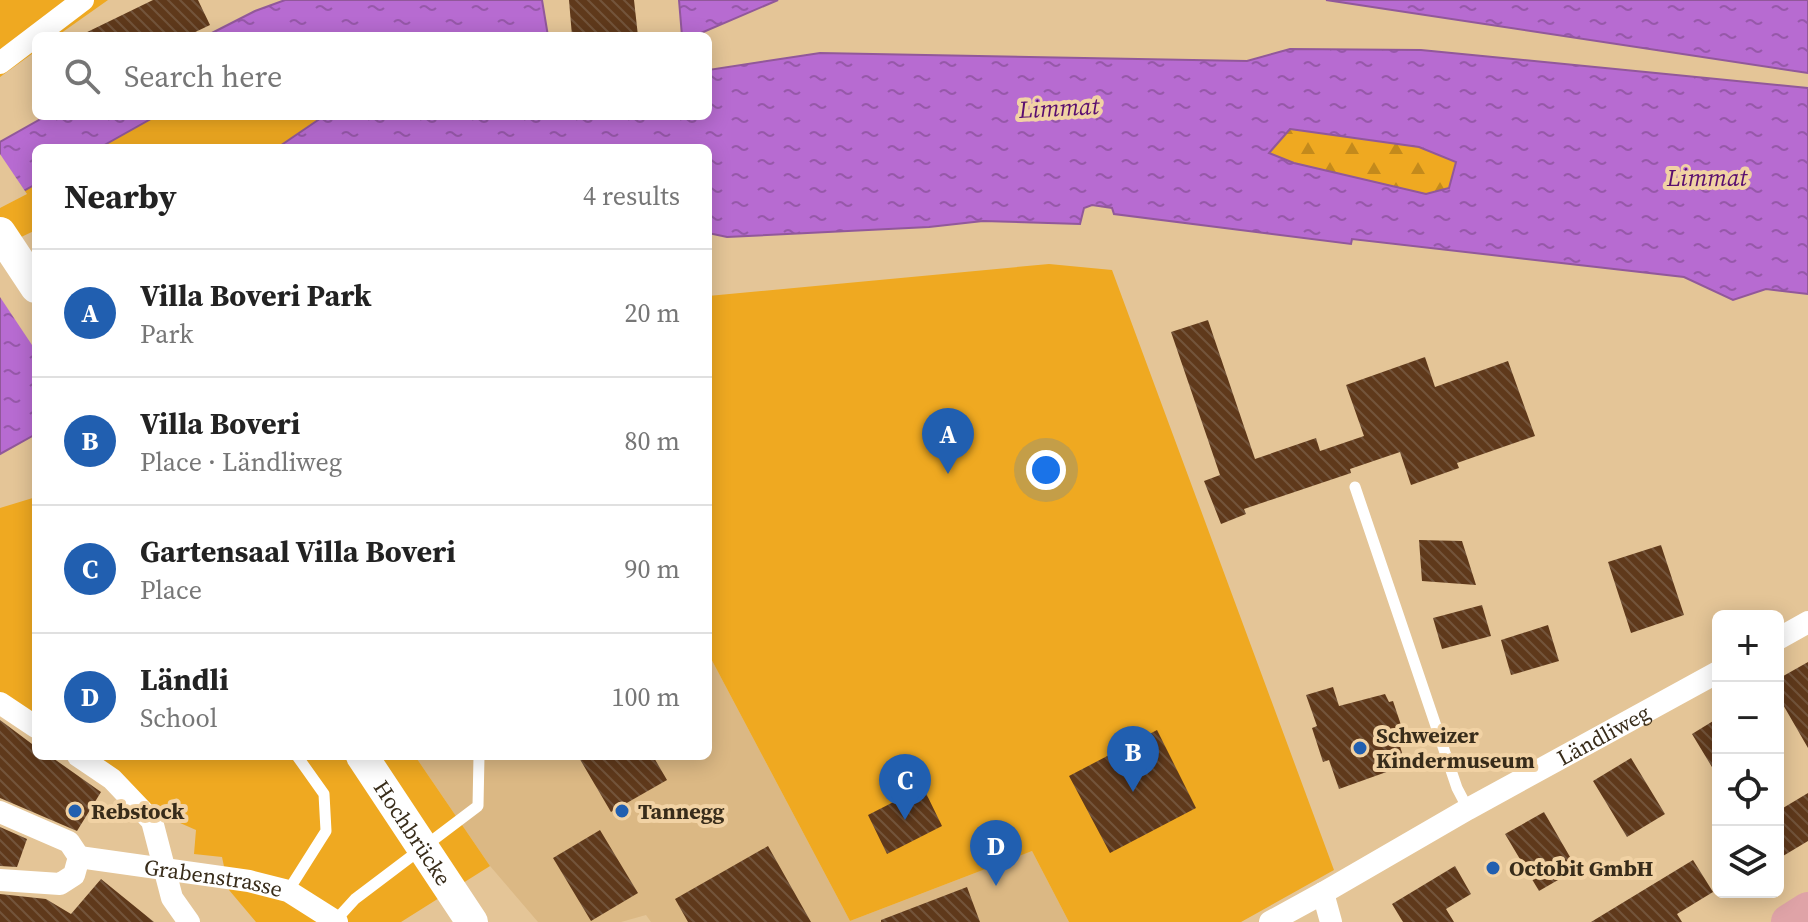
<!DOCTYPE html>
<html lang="en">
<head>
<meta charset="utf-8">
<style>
  :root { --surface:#fff; --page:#f2f2f2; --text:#222; --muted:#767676; --line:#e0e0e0; --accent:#215fb0 }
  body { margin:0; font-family:"Source Serif 4",serif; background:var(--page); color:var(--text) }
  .controls { position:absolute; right:24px; bottom:24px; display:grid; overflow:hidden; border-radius:12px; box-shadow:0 4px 20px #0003 }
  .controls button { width:72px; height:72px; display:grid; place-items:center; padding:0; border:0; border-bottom:2px solid var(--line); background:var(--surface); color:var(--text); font:40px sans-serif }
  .you { position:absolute; left:1046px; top:470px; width:28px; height:28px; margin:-20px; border:6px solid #fff; border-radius:50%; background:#1a73e8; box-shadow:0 0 0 12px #1a73e833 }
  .badge { display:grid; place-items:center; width:52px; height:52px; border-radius:50%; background:var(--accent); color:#fff; font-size:26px; font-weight:700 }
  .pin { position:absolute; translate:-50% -66px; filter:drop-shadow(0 2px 4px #0008) }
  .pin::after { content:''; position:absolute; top:42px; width:28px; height:24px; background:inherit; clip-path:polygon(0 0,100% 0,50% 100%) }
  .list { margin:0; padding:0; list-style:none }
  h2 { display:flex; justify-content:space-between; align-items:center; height:104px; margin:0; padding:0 32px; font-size:34px }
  h2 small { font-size:26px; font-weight:400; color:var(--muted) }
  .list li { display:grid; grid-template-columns:52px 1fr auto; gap:24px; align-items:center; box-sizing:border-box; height:128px; padding:0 32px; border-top:2px solid var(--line) }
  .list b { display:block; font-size:30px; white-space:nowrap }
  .list p { margin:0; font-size:26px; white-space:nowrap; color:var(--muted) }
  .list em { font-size:26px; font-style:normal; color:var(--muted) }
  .icon { flex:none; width:44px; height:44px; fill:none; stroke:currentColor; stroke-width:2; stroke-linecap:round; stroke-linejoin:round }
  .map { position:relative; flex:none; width:1808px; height:922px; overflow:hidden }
  .search { position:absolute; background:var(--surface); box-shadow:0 4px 20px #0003; left:32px; top:32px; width:680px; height:88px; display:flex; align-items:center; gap:20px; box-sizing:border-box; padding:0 28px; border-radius:12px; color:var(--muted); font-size:30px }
  .panel { position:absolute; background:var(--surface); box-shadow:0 4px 20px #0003; left:32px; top:144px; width:680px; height:616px; border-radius:12px }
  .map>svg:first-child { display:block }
</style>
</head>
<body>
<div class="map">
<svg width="1808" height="922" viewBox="0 0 1808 922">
  <defs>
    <pattern id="forest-firs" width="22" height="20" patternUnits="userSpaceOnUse" patternTransform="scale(2)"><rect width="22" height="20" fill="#efa921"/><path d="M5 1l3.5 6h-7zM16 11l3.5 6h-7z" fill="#c38a1c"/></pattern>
    <pattern id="water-ripples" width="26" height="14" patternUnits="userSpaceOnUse" patternTransform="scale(2)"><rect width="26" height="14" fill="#b76bd1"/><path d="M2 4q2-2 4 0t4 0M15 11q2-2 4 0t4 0" fill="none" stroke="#9658a9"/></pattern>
    <pattern id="building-back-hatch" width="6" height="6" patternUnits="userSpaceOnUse" patternTransform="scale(2)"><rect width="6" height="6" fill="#5f391b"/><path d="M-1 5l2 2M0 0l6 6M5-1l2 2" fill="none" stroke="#73543b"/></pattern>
  </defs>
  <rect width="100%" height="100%" fill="#e4c597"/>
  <path fill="#dbb884" d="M708,653L850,921L1032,851L1069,922H651L646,915L621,922H538L490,866L415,756H708Z"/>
  <path fill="#efa921" d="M0,0H108L57,36H36V51L0,77Z
    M156,116H324L277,148H99Z
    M36,184V234L0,252V204Z
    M1049,264L1112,270L1334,870L1241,922H1069L1032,851L850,921L708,653V296Z
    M36,497V728L0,699V508Z
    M71,756H415L490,866L401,922H256L229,890L222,857L194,854L196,830L121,797Z"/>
  <path fill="url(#forest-firs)" d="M1290,129L1419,147L1457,162L1449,189L1426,194L1294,163L1269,153Z"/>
  <path fill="url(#water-ripples)" stroke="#91589a" stroke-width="2" fill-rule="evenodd" d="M285,0H542L548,36H206L255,11Z
    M679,0H778L701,33L682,36Z
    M1326,0H1808V73Z
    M1290,49L1421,50L1808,88V294L1766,289L1733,300L1684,277L1352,239L1351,244L1114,214L1112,208L1092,205L1084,208L1080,224L983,221L929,227L727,237L708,233V148H277L324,116H708V70L820,53L1247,61ZM1290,129L1419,147L1456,162L1449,188L1426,194L1294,163L1269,153Z
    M46,116H156L99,148H36V184L0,204V142Z
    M36,234V434L0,454V252Z"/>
  <path fill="#e4c597" d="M0,154L27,194L0,208Z
    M36,230V351L0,297V247Z"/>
  <path fill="url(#building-back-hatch)" d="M153,0H198L210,25L187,36H79Z
    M569,0H634L638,36H572Z
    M1208,320L1255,459L1316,438L1320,451L1364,436L1346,385L1425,357L1435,387L1508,361L1535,436L1457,463L1459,468L1411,485L1400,452L1350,469L1351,473L1244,509L1246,514L1221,524L1204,481L1220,475L1171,332Z
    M1419,540L1462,541L1476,585L1422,581Z
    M1661,545L1684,615L1631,633L1608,562Z
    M1482,605L1491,636L1442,649L1433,618Z
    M1548,625L1559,661L1511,675L1501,640Z
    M1808,662V748L1778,696V679Z
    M1333,687L1339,706L1385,694L1389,702L1393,701L1404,734L1397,737L1406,765L1339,789L1329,760L1323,762L1312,728L1317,726L1306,695Z
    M1718,718V777L1692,734Z
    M0,720L36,747V756H50L101,792L77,831L0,798Z
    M1157,730L1196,808L1110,853L1069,776Z
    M578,756H653L667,780L611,812Z
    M1631,758L1665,814L1627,837L1593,781Z
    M923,787L942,826L887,854L868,815Z
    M1808,793V841L1778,859V811Z
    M1544,812L1577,869L1539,891L1505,834Z
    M0,827L27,839L17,867L0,866Z
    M600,830L638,893L591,921L553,858Z
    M768,846L811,922H688L675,899Z
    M1693,860L1713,892L1677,914L1682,922H1591Z
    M1455,866L1471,894L1446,909L1454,922H1403L1392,904Z
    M101,879L154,922H0V894L46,899L71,914Z
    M967,887L980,922H881V920Z"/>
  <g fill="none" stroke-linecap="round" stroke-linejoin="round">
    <path stroke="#fff" stroke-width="11" d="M1355,487L1457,788L1468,809
      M288,891L326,831L324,794L297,756
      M335,921L355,899L478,806L479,756"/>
    <g stroke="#fff" stroke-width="22">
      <path d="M0,63L83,0"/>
      <path d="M1778,639L1808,622"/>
      <path d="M0,703L36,727"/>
      <path d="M78,756L112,779L152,821L172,898L189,922"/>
      <path d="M0,812L69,842L79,857"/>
      <path id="s1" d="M79,857L249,881L288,891L337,922"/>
      <path d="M0,880L60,884L74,875L79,857"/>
      <path d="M1270,922L1323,893"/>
      <path id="s2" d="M1331,922L1323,893L1468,809L1718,672"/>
    </g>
    <g stroke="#fff" stroke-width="32">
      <path d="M0,233L36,287"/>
      <path id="s3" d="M362,756L472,922"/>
    </g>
    <path stroke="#dfa3a7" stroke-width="36" d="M1789,922L1808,910"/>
  </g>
  <g fill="#215fb0" stroke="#f1d2a4" stroke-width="3">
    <circle cx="1360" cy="748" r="8"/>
    <circle cx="75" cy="811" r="8"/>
    <circle cx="622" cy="811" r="8"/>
    <circle cx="1493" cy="868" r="8"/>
  </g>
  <g text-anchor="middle" stroke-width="8" stroke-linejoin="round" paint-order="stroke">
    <g font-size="22" font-weight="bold" fill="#382c1a" stroke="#f1d2a4" text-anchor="start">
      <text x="1376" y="743">Schweizer<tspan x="1376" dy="25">Kindermuseum</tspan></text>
      <text x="91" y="819">Rebstock</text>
      <text x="638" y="819">Tannegg</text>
      <text x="1509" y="876">Octobit GmbH</text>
    </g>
    <g font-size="22" fill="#382c1a" stroke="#f1d2a4">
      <text dy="8" stroke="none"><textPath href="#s2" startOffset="352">Ländliweg</textPath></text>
      <text dy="8" stroke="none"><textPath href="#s3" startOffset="92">Hochbrücke</textPath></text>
      <text dy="8" stroke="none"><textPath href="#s1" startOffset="136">Grabenstrasse</textPath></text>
    </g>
    <g font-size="24" font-style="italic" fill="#590e6f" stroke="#f1d2a4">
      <text transform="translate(1059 108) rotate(-3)" y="8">Limmat</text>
      <text x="1707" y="186">Limmat</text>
    </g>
  </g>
</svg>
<div class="controls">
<button>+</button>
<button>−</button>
<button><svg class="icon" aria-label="locate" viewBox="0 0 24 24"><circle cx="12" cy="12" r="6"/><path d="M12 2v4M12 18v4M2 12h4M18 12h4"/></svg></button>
<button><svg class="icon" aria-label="layers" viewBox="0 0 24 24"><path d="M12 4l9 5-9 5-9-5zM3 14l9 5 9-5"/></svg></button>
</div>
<div class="you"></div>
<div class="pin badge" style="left:948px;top:474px">A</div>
<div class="pin badge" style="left:1133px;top:792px">B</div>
<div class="pin badge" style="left:905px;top:820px">C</div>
<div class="pin badge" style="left:996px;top:886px">D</div>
<div class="search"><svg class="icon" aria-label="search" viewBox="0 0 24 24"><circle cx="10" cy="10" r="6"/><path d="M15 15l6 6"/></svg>Search here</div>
<section class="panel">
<h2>Nearby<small>4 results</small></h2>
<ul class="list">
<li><span class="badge">A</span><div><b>Villa Boveri Park</b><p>Park</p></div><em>20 m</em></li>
<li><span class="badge">B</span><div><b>Villa Boveri</b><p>Place · Ländliweg</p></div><em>80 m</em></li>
<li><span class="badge">C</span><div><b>Gartensaal Villa Boveri</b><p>Place</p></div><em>90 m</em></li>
<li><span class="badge">D</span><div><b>Ländli</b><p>School</p></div><em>100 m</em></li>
</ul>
</section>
</div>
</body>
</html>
